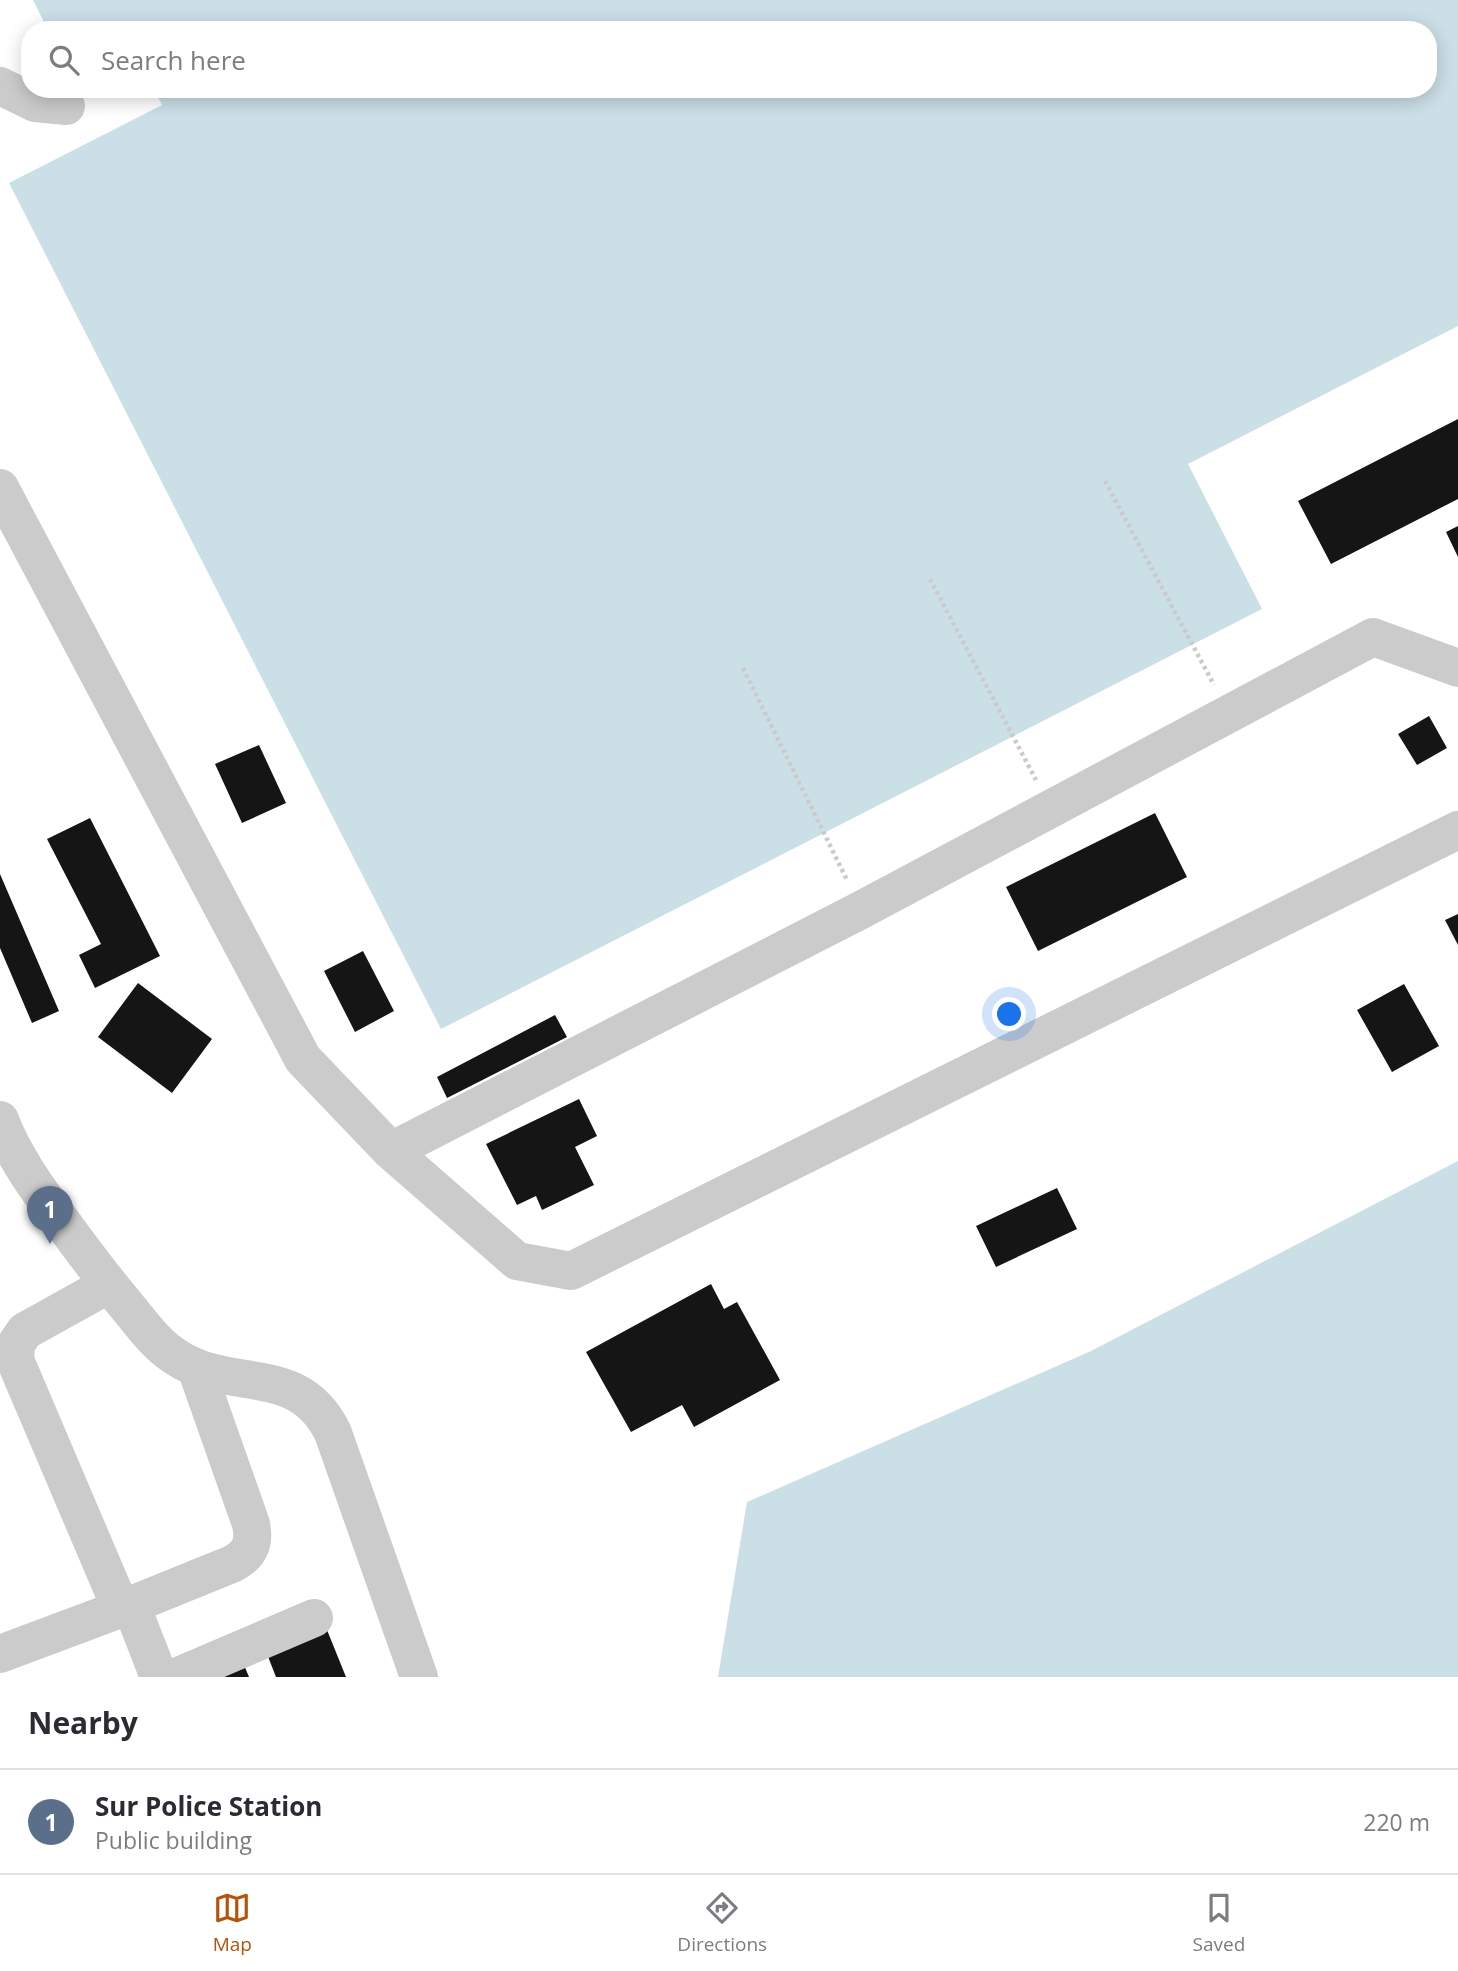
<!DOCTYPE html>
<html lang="en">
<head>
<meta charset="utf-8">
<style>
  :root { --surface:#fff; --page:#f2f2f3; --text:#2b2b33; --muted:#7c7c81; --line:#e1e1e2; --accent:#b45309 }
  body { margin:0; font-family:"Open Sans",sans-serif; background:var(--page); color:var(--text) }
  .you { position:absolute; left:1010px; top:1015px; width:24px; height:24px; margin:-18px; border:5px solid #fff; border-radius:50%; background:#1a73e8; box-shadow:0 0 0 10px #1a73e833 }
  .badge { display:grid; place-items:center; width:46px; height:46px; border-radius:50%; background:var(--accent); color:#fff; font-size:23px; font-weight:700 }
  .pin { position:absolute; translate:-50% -58px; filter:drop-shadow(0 2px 4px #0008) }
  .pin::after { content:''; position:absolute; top:37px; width:24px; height:21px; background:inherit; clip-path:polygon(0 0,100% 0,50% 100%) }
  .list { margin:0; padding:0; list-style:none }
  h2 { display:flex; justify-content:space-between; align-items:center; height:91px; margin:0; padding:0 28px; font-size:30px }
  h2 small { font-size:23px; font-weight:400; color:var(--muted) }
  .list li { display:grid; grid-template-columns:46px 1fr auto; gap:21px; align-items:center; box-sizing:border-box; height:105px; padding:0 28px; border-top:2px solid var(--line) }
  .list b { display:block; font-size:26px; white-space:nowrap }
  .list p { margin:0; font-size:23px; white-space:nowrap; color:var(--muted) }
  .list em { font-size:23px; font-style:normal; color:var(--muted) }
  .icon { flex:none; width:38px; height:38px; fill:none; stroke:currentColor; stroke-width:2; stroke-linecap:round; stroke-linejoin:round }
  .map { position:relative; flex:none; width:1458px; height:1677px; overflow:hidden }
  .search { position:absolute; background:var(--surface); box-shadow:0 4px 18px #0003; left:21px; right:21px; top:21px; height:77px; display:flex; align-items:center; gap:18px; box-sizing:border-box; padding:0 24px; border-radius:28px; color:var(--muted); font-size:26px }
  .sheet { height:196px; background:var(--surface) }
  nav { display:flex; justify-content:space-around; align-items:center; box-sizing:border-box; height:98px; border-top:2px solid var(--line); background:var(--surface); font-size:19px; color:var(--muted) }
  nav a { display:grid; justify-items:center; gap:4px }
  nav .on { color:var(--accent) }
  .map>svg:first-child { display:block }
</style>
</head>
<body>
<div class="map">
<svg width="1458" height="1677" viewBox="0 0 1458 1677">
  <rect width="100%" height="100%" fill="#fff"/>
  <path fill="#cbdfe7" d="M33,0H1458V326L1188,464L1262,609L441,1029L9,183L162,105L154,89H1428V30H48Z
    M1458,1161V1677H718L747,1502L1091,1351Z"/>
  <path fill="#151515" d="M1458,419V499L1331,564L1298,501Z
    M1458,526V557L1446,532Z
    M1429,716L1447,748L1417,765L1398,734Z
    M259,745L286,803L242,823L215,764Z
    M1155,813L1187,877L1038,951L1006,887Z
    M90,818L160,956L95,988L79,955L101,944L47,839Z
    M0,874L59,1011L32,1023L0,948Z
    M1458,914V945L1445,920Z
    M363,951L394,1011L355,1032L324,971Z
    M138,983L212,1039L172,1093L98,1037Z
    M1404,984L1439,1046L1392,1072L1357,1010Z
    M555,1015L567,1037L447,1098L437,1077Z
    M579,1099L597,1136L575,1147L594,1185L542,1210L536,1196L517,1205L486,1144Z
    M1057,1188L1077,1229L996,1267L976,1226Z
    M711,1284L724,1309L737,1302L780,1380L694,1427L682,1405L631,1432L586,1352Z
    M327,1630L346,1677H276L267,1654Z
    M244,1665L249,1677H215Z"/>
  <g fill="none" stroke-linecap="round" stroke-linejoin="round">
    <path stroke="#cbcbcb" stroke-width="4.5" stroke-dasharray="3.5 3.5" stroke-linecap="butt" d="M1105,481L1214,685
      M930,579L1036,780
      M743,668L847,880"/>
    <path stroke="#cbcbcb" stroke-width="38" d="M0,86L35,103L66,106
      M0,488L303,1059L391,1151L517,1261L571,1271L1458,830
      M0,1120C15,1160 42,1195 67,1229C86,1255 105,1280 126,1305C140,1322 154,1342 173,1355C229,1395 298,1360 333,1433L419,1677
      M391,1151L861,910L1373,637L1458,668
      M108,1285L25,1331L16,1344L15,1360L121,1609
      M131,1605L159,1677
      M0,1654L131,1605L232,1564C250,1555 255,1543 251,1524L196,1368
      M176,1677L314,1618"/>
  </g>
</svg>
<div class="you"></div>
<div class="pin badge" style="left:50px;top:1244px;background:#5c6f8a">1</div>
<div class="search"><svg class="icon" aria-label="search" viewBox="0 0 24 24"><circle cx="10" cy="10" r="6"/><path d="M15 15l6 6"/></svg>Search here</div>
</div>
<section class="sheet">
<h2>Nearby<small></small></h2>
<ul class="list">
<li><span class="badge" style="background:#5c6f8a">1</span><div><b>Sur Police Station</b><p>Public building</p></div><em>220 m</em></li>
</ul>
</section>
<nav>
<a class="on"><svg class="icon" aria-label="map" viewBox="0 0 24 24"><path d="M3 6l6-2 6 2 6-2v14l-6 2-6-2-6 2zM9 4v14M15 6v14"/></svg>Map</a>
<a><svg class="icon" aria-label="directions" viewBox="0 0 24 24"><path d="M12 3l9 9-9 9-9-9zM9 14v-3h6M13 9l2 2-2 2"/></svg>Directions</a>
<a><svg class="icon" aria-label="saved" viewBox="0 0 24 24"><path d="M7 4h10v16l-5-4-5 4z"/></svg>Saved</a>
</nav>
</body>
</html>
